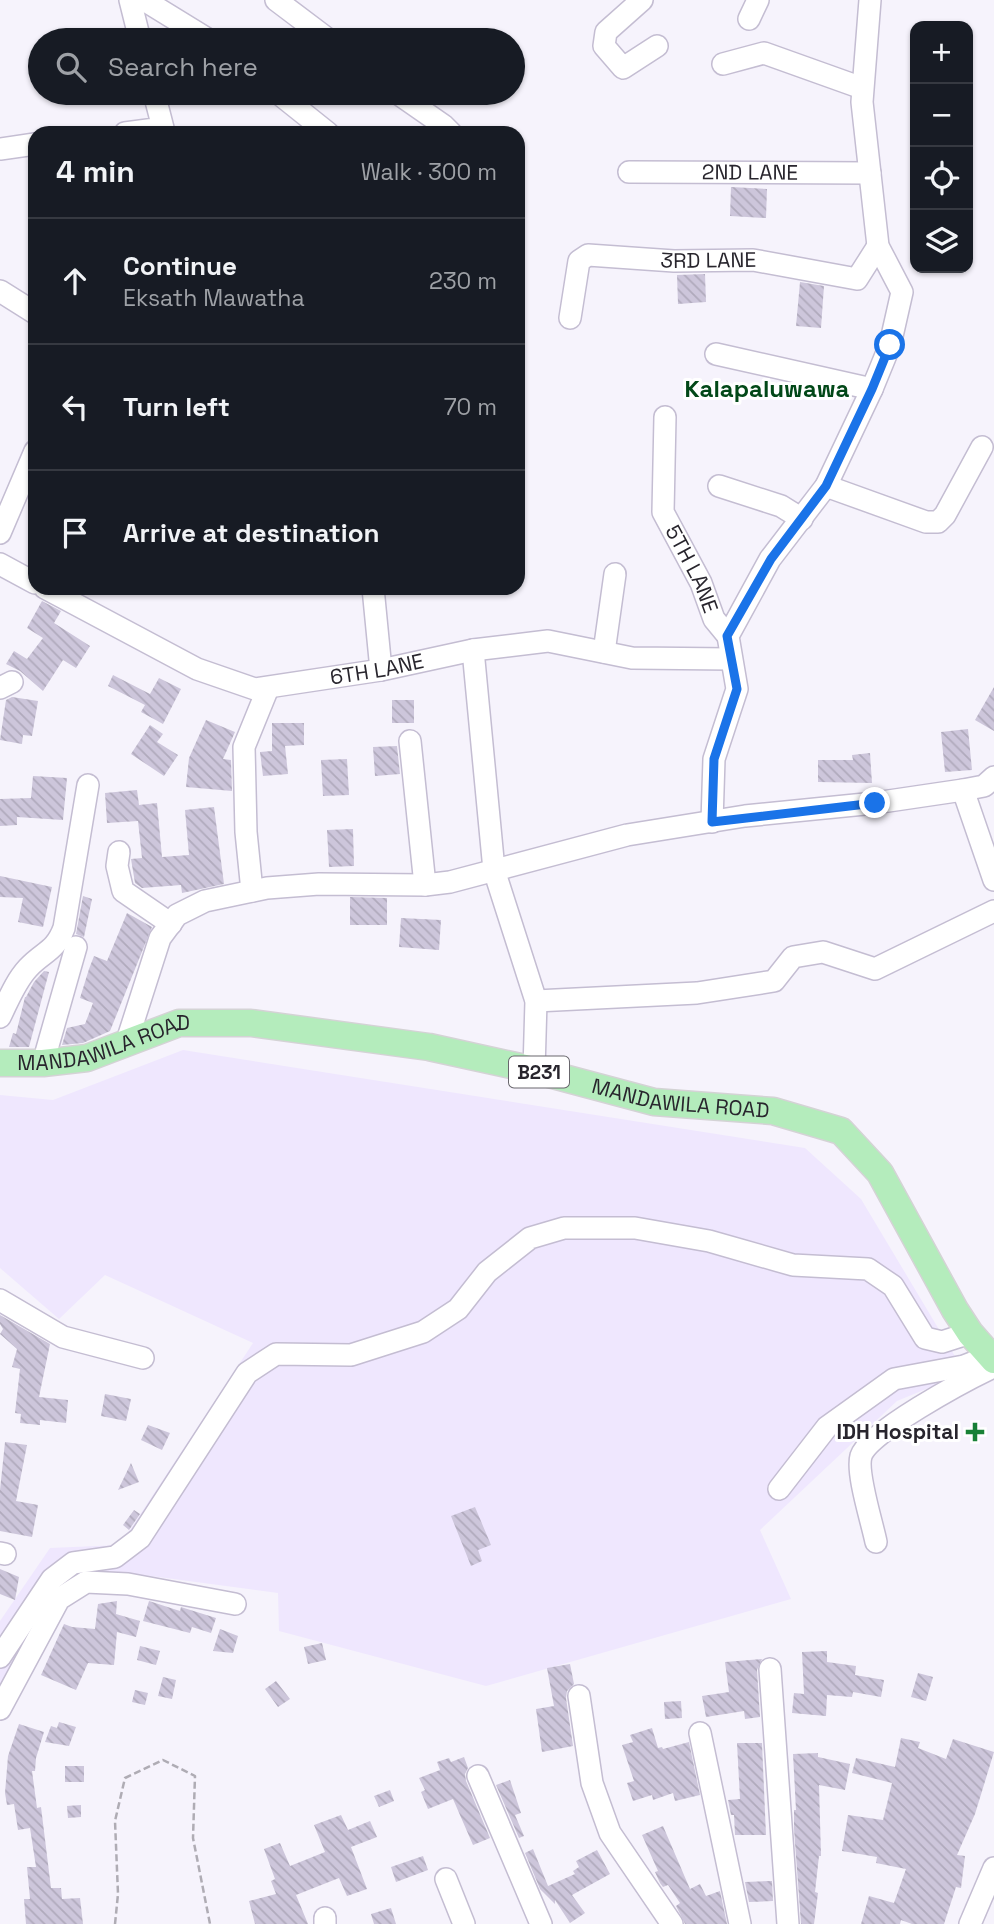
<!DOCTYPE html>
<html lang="en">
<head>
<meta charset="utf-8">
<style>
  :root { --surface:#171b24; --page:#20242c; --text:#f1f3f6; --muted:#9ea1a6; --line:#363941 }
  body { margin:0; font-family:"Space Grotesk",sans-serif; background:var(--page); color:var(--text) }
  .controls { position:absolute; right:21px; top:21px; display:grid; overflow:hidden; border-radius:14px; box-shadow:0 2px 5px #0004 }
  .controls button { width:63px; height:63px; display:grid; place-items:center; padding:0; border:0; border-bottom:2px solid var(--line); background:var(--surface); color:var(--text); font:35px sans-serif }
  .stop { position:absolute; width:21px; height:21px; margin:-16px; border:5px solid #1a73e8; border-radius:50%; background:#fff }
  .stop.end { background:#1a73e8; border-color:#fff; box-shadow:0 2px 7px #0008 }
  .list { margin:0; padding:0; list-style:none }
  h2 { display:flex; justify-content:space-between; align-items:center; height:91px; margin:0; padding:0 28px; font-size:30px }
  h2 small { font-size:23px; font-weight:400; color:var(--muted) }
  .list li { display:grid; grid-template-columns:46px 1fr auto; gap:21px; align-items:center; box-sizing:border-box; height:126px; padding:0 28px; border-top:2px solid var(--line) }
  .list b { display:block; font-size:26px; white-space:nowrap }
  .list p { margin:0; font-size:23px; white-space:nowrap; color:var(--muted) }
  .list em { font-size:23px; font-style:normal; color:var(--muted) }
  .icon { flex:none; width:38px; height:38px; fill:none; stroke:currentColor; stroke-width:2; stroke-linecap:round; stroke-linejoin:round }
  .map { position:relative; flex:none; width:994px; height:1924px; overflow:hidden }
  .search { position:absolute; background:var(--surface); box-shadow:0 2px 5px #0004; left:28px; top:28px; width:497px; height:77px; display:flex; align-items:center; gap:18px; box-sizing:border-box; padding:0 24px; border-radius:38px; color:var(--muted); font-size:26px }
  .panel { position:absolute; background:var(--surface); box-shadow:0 2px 5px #0004; left:28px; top:126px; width:497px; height:469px; border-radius:21px }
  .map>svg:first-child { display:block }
</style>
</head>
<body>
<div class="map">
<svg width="994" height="1924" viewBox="0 0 994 1924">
  <defs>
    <pattern id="building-back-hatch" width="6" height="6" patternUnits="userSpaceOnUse" patternTransform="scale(1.75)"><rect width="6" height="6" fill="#cdc6db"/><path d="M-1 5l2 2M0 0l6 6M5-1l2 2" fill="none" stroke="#b0aabc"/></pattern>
  </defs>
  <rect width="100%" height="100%" fill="#f6f3fc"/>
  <path fill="#efe7fe" d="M183,1050L805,1148L861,1199L965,1373L897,1401L760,1530L791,1599L486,1686L279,1631L278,1593L136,1574L87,1573L0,1688V1621L50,1548L120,1545L253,1343L105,1275L59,1319L0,1268V1095L53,1100Z"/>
  <path fill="url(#building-back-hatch)" d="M731,187L767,189L766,218L730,216Z
    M705,274L706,302L678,304L677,275Z
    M800,282L824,286L821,328L796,326Z
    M42,601L61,611L54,623L90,646L76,668L63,660L43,691L20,671L6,664L14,651L27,659L43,638L27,628Z
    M113,675L150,694L159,678L181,689L163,724L141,712L145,705L108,686Z
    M994,687V731L975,720Z
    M12,697L38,701L32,736L23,735L22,744L0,740L6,700Z
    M392,700H414V723H392Z
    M206,720L235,732L223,759L231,760L232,791L186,787L189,758Z
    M272,723H304V745L285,746L288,774L263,776L260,752L272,751Z
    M150,725L163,734L157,742L178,755L164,776L131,754Z
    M968,729L972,770L945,772L941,732Z
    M397,746L400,774L375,776L373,747Z
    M870,753L872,783L818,782V760H853L852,755Z
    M347,759L349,795L323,796L321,760Z
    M33,776L67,778L63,820L17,817V825L0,826V799L31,798Z
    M137,790L139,805L157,803L162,857L189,855L185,810L214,807L224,884L182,893L181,885L142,888L135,883L131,859L142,858L138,821L107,823L105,793Z
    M353,829L354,866L329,867L327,830Z
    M0,876L52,887L43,927L18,922L23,898L0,897Z
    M83,896L92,899L84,937L76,934Z
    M350,897L387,898V925H350Z
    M127,913L152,927L110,1031L83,1043L62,1045L67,1028L85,1024L93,1003L80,998L89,969L94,956L107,961Z
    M401,918L441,920L439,950L399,947Z
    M44,971L49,972L29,1047H9L13,1033L16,1034L25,997H26L34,982Z
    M0,1315L50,1344L39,1397L68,1400L66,1423L40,1420V1425L20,1423L21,1414L15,1413L20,1369L12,1367L17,1349L0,1334L3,1329L0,1324Z
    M105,1394L131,1399L126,1421L101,1416Z
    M148,1425L170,1433L162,1450L141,1440Z
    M5,1442L27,1445L16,1501L38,1505L32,1537L0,1531V1490Z
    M131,1463L139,1482L118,1490Z
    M475,1507L491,1545L478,1550L482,1561L471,1566L451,1516Z
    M134,1510L140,1514L129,1530L123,1525Z
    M0,1569L19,1577L15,1600L0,1594Z
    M117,1601L116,1614L140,1621L136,1637L117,1632L114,1665L88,1663L76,1690L41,1675L64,1624L72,1627L95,1629L98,1604Z
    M149,1601L180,1611L181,1607L184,1608L216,1618L211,1633L192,1627L190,1633L143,1621Z
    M220,1629L238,1636L233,1653L213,1651Z
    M322,1643L326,1660L308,1664L304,1647Z
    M140,1646L160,1651L156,1665L137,1660Z
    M827,1651V1662L856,1666L855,1675L884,1680L881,1697L853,1692L852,1697L827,1695L826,1716L792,1713L794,1693L804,1694L802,1652Z
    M762,1659L757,1670L760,1717L745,1719L744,1711L706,1717L702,1696L729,1692L725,1662Z
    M570,1664L574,1684L567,1691L566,1698L573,1746L542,1752L536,1709L554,1706L547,1668Z
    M918,1673L933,1677L926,1701L911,1697Z
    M163,1677L176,1680L172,1699L158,1696Z
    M276,1681L290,1699L278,1707L265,1689Z
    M135,1690L148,1693L145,1705L132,1702Z
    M681,1701L682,1718L665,1719L664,1702Z
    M59,1722L76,1727L69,1746L45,1742L51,1726L57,1728Z
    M19,1724L44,1732L36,1758L35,1771H32L37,1808L41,1807L51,1888H61L62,1899L80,1898L83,1924H26L24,1899H30L27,1867H36L30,1828L18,1830L14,1804L7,1805L5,1793L8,1756Z
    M652,1728L658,1748L662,1747L663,1749L689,1742L700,1795L675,1801L673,1793L653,1800L652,1795L633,1801L627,1783L634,1781L622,1745L633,1742L630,1735Z
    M901,1738L920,1742L918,1748L946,1759L953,1739L994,1752L975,1814L957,1855L965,1856L961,1888L956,1887L944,1924H912L901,1920L900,1924H861L869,1896L894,1903L906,1869L876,1863L877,1857L842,1851L848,1815L883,1820L892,1783L852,1773L856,1758L895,1767Z
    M737,1743H762L766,1835H735L734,1815H731L728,1800L740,1799Z
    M818,1753V1757L850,1764L845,1790L819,1785L821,1856H819L815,1892L818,1893L814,1924H801L794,1829V1810H796L793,1754Z
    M464,1757L468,1768L465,1774L466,1781L490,1838L473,1845L453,1799L428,1809L421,1792L425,1790L419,1778L440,1770L437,1762L449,1758L451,1762Z
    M65,1766H84V1782H65Z
    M510,1780L521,1813L515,1815L524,1836L519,1838L496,1785Z
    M390,1790L394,1801L379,1807L374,1796Z
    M81,1805V1817L68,1818L67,1806Z
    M341,1815L348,1830L370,1821L377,1837L351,1847L367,1889L347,1896L339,1878L296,1895L308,1924H255L249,1901L276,1894L271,1881L275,1879L264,1849L280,1843L290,1866L325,1852L314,1825Z
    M663,1826L690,1889L700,1884L706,1896L720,1891L727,1924H685L676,1906L680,1903L668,1885L663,1887L660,1883L655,1872L658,1871L642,1835Z
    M533,1849L548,1886L575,1874L573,1871L579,1867L576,1861L597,1850L610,1874L572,1895L585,1913L570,1923L555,1900V1904L540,1889L525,1853Z
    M423,1856L428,1870L396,1882L391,1867Z
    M772,1881L773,1901L749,1902L745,1882Z
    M391,1908L396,1924H374L371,1914Z"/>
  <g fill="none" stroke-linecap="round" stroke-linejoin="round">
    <g stroke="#c4bdd2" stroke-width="24">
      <g id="minor">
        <path d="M130,0L140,40"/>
        <path d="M144,0L209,40"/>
        <path d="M276,0L329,40"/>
        <path d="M642,0L606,32L604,46L623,68L657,46"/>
        <path d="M749,19L758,0"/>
        <path d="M723,64L764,53L862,88"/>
        <path d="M278,93L328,133"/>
        <path d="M397,93L443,125L451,133"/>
        <path d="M125,133L163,128L154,93"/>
        <path d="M0,149L35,144"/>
        <path id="s1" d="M629,172L870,173"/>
        <path d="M0,291L35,313"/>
        <path id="s2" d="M570,318L579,261L588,255L674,261L753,260L857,279L878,246"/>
        <path d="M716,354L872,389"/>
        <path id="s3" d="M665,417L663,512L701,583L714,619L728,636"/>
        <path d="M719,486L781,506L802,519"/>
        <path d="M826,486L926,522H938L945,515L982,447"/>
        <path d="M0,533L35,451"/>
        <path d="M0,564L35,583"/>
        <path id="s4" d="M45,588L197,669L255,689L381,670L473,650L548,641L632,658L731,659"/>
        <path d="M373,588L381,670"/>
        <path d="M473,650L494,870L536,1001L534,1070"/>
        <path d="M604,652L615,574"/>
        <path d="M0,688L12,682"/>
        <path d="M410,741L425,885"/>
        <path d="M963,790L994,880"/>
        <path d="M712,822L714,759L737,689L728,636L770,559L826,486L872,389L890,345L902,292L878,246L862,102L870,0"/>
        <path d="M119,852L117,866L123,891L171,924"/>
        <path d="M252,891L246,832L244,747L268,688"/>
        <path d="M536,1001L697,993L774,981L793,957L823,952L875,969L994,911"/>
        <path d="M0,1017C8,1001 15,982 28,968C44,951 55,952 64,928L88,785"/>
        <path d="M126,1044L160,938L177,915L205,901L267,888L319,884L425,885L450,882L627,835L745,816L875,803L963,790L984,786L994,777"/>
        <path d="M43,1063L76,947"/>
        <path d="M0,1300L63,1337L143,1358"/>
        <path d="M779,1489L827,1427L894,1379L964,1366L990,1356"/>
        <path d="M876,1542C872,1522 856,1473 861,1456C868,1432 966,1380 991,1368"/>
        <path d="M0,1553L5,1554"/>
        <path d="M0,1657L52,1579L73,1563L115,1557L140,1538L247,1373L276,1354L351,1355L423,1332L458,1309L487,1272L530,1238L564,1228H635L709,1241L793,1265L868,1269L893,1286L925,1338L942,1342L970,1333"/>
        <path d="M770,1669L788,1924"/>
        <path d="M579,1696L592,1783L610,1833L672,1924"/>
        <path d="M0,1709L59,1599L86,1582L128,1584L235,1604"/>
        <path d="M700,1733L740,1924"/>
        <path d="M478,1776L541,1924"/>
        <path d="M446,1879L464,1924"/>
        <path d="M325,1924V1918"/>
        <path d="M970,1924L994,1868"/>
      </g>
    </g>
    <g stroke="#d4d3d5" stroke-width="29">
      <g id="major">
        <path id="s5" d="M0,1063H43L87,1058L179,1023H251L429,1047L534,1070L654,1102L773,1111L841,1131L880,1173L955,1310L970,1333L994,1360"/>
      </g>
    </g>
    <path stroke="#afacb4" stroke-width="2.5" stroke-dasharray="7 3.5" stroke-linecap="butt" d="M115,1924L118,1894L115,1821L125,1778L163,1760L195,1776L193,1838L210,1924"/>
    <use href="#minor" stroke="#fff" stroke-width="21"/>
    <use href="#major" stroke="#b4ecbc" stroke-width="26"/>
  </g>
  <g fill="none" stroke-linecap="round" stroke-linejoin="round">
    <path stroke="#1a73e8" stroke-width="9" d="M875,803L712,822L714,759L737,689L727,636L771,559L826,486L872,389L890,345"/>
  </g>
  <path fill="#188136" stroke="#fff" stroke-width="2.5" d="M971.5 1421.5h7v7h7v7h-7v7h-7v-7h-7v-7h7z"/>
  <g text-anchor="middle" stroke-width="6" stroke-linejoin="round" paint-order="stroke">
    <rect fill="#fff" stroke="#68666c" stroke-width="2" x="509" y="1056.5" width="60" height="31" rx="5"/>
    <g font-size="19" font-weight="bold" fill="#28252d">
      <text x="539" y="1079">B231</text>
    </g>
    <g font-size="21" fill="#28252d" stroke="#fff">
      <text dy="7" stroke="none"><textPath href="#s1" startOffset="121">2ND LANE</textPath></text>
      <text dy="7" stroke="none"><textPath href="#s2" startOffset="189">3RD LANE</textPath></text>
      <text dy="7" stroke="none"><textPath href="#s3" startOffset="159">5TH LANE</textPath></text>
      <text dy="7" stroke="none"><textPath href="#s4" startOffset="357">6TH LANE</textPath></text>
      <text dy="7" stroke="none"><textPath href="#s5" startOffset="107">MANDAWILA ROAD</textPath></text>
      <text dy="7" stroke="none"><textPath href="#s5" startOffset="695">MANDAWILA ROAD</textPath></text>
    </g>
    <g font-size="21" font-weight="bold" fill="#28252d" stroke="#fff" text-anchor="end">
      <text x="959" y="1439">IDH Hospital</text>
    </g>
    <g font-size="24" font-weight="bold" fill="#024818" stroke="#fff">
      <text x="767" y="397">Kalapaluwawa</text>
    </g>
  </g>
</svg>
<div class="controls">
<button>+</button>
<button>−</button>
<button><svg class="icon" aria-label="locate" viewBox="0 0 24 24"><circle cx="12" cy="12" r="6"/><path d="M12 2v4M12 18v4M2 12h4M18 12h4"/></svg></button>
<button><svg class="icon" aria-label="layers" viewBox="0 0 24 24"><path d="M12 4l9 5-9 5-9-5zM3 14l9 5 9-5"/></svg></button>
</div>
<div class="stop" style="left:890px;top:345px"></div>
<div class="stop end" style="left:875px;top:803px"></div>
<div class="search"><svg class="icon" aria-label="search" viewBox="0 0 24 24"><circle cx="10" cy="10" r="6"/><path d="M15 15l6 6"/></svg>Search here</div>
<section class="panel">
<h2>4 min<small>Walk · 300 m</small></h2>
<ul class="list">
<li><svg class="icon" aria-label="ahead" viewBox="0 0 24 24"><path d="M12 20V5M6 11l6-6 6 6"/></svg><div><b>Continue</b><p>Eksath Mawatha</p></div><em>230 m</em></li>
<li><svg class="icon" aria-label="left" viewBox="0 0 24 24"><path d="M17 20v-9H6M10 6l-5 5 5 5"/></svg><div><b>Turn left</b></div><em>70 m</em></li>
<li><svg class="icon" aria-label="arrive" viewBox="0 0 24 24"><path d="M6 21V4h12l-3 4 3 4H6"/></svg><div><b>Arrive at destination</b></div></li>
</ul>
</section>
</div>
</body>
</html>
